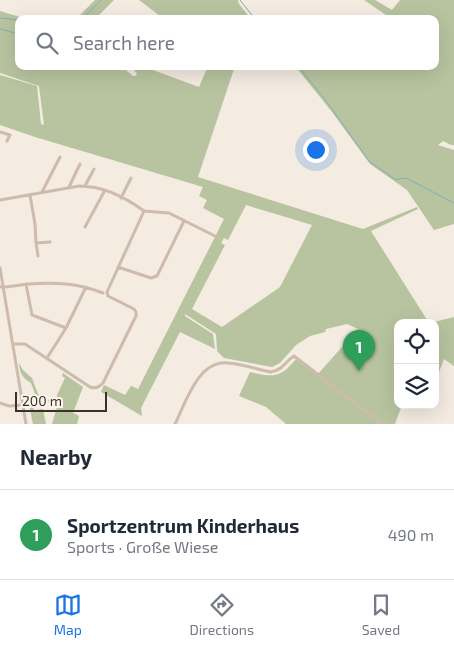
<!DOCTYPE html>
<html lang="en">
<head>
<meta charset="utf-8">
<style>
  :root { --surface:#fff; --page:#f6f6f7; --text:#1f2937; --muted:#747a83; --line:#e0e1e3; --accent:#1a73e8 }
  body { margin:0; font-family:"Exo 2",sans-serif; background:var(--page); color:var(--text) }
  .controls { position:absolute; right:15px; bottom:15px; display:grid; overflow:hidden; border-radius:10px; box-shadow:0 5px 20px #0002 }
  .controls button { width:45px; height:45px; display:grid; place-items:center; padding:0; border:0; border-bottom:1px solid var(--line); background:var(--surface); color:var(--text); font:25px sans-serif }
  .scale { position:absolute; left:15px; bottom:12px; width:92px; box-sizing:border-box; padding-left:5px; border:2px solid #3b302b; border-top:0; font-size:14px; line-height:18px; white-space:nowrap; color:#3b302b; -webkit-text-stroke:4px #fbf5ee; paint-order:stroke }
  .you { position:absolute; left:315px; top:149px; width:18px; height:18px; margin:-12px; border:4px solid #fff; border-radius:50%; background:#1a73e8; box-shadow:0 0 0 8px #1a73e833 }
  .badge { display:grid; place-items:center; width:32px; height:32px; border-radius:50%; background:var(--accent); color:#fff; font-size:16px; font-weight:700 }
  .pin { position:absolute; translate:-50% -41px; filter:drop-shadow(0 1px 2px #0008) }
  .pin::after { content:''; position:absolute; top:26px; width:18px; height:15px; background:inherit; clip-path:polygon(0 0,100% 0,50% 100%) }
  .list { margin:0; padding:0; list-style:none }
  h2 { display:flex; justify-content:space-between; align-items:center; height:65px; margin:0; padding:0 20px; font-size:21px }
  h2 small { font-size:16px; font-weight:400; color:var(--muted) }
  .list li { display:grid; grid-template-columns:32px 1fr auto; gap:15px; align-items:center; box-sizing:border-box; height:90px; padding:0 20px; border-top:1px solid var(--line) }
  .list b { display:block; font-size:19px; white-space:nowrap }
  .list p { margin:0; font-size:16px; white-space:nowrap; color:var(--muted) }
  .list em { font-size:16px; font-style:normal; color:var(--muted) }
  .icon { flex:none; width:28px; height:28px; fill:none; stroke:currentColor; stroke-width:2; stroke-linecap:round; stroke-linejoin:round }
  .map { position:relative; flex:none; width:454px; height:424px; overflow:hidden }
  .search { position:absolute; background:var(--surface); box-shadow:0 5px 20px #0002; left:15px; right:15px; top:15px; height:55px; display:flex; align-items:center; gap:12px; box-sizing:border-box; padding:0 18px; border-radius:10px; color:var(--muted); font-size:19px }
  .sheet { height:155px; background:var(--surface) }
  nav { display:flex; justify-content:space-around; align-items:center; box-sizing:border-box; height:70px; border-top:1px solid var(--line); background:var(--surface); font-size:14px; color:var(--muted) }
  nav a { display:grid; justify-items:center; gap:2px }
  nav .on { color:var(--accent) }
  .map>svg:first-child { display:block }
</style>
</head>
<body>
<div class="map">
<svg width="454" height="424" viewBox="0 0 454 424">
  <rect width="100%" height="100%" fill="#f4ebe1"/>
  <path fill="#b8c4a0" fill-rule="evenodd" d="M95,0H114L95,19H76Z
    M139,0H238L239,4L251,19H164Z
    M364,0H375L392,10L400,0H454V145H451L443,141L438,145L454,150V224L434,230L407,190L370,164L332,112L295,66H435V19H392Z
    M0,11L26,19H19V66H127L126,70L133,76H135L137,74L131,66H142L199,87L208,66H235L198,177L363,229L417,207L418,209L371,231L429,323H398V405H402L395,424H286L266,407L239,396L250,372C272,377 280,379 296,359L317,375L358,329L347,324L326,329L325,332L310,336L296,345L280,363L272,367L224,358L217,351L216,334L185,314V316L213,334L215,349L180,332L141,408L142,416L101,392L104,385L125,395L131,386L138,389L224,219L203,208L207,200L199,196L203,187L35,137L0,125V75L37,86L41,124L44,125L39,86L0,73ZM246,205L312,225L280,287L222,327L192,309L225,245L221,243L224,238L228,240Z
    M454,317V366L444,359L435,383V323H430Z
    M19,363L23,370L32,378L38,394L52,402L57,401V395L65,378L62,376L63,373L83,387L73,413L79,416L77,424H52L57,407L35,394L31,383C23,379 19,372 19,363Z
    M27,394L36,400L31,402L34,410L43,409L46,424H33Z"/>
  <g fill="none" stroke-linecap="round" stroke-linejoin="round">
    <path stroke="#7fb0b2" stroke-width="1" d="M240,0L255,19
      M0,18L19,20
      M82,19L101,0
      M0,29L19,34
      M298,66L324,98L369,161L396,180L403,178L408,179L454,203"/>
    <path stroke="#cdbbac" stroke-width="3" d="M0,132L10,135L7,141
      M85,186L94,169
      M69,187L80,164
      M42,192L60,157
      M30,195L35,224L36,243L50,242
      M121,198L131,178
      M0,200L79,186C102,186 125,197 144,211
      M85,227L105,190
      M36,243L38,256
      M118,267L151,278L157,276L184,221
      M0,268L26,424
      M26,284L32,315L66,328
      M0,287C9,287 19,285 28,284C54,282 78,283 103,293
      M13,344H25L90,387C96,389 99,387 103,383L136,316V312L134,309L108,296L107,292L144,211L169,213L219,238
      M47,358L66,328L86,287
      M0,403L9,406L22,405
      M175,424C186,402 198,360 228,363C242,364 256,369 270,372C284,370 284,362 294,356L382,424"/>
  </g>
</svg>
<div class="controls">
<button><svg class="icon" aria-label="locate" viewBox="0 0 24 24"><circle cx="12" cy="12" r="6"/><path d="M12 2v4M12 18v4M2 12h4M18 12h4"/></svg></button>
<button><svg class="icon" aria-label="layers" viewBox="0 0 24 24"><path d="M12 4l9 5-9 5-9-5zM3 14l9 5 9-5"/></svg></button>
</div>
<div class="scale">200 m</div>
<div class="you"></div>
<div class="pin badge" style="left:359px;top:371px;background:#2e9e5b">1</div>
<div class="search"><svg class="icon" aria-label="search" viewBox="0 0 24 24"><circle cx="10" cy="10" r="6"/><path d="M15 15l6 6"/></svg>Search here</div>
</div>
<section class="sheet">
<h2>Nearby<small></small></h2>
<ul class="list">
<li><span class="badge" style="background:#2e9e5b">1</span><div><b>Sportzentrum Kinderhaus</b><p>Sports · Große Wiese</p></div><em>490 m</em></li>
</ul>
</section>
<nav>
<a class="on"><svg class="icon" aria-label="map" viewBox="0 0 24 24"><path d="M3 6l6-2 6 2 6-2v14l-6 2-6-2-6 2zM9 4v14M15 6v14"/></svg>Map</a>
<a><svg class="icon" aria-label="directions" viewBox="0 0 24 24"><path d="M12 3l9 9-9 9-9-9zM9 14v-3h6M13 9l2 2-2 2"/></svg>Directions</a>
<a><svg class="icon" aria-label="saved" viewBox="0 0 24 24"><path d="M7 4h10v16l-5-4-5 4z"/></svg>Saved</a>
</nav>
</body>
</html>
